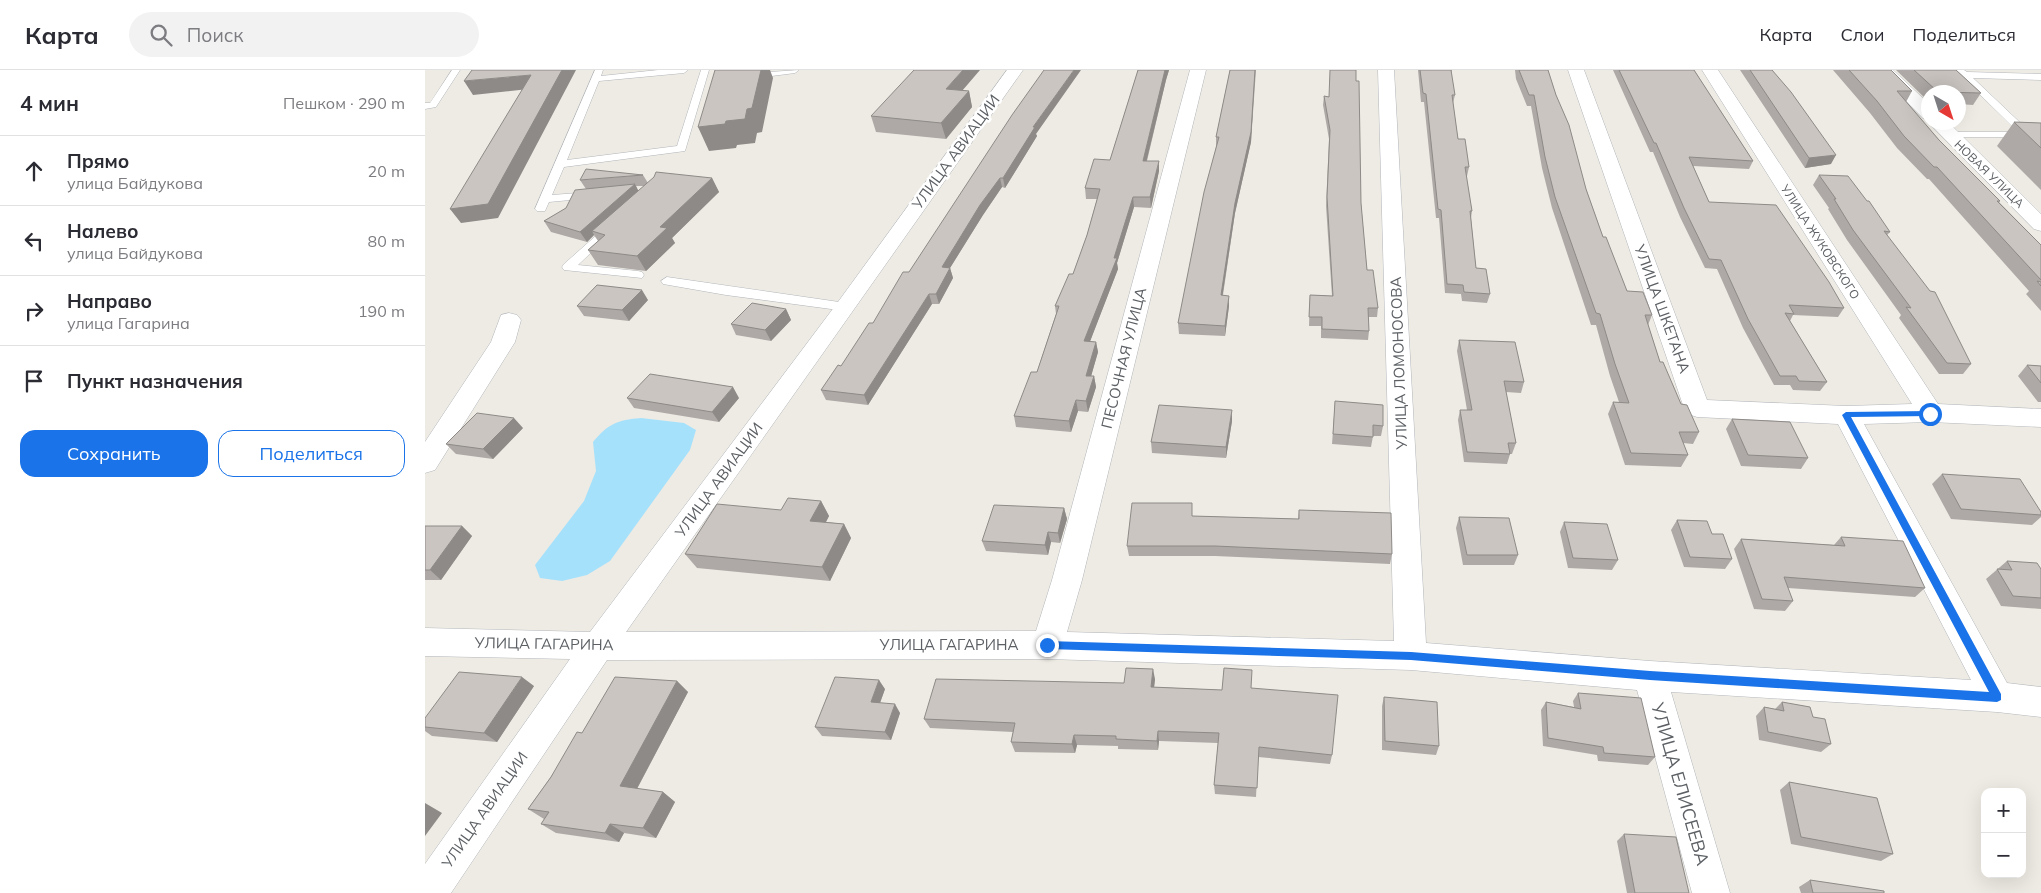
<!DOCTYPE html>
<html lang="ru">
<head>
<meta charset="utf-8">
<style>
  :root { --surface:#fff; --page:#f2f2f3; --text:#2b2b33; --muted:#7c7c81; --line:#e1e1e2; --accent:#1a73e8 }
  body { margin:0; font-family:Mulish,sans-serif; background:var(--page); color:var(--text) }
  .controls { position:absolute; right:15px; bottom:15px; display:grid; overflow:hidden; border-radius:10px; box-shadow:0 5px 20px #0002 }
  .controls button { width:45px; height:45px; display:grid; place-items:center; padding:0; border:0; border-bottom:1px solid var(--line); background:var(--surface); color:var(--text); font:25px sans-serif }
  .compass { position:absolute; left:1496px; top:15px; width:45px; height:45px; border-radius:50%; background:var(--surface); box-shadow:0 5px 20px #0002; rotate:141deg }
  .stop { position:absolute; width:15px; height:15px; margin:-11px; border:4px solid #1a73e8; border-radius:50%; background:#fff }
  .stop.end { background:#1a73e8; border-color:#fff; box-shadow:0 1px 5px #0008 }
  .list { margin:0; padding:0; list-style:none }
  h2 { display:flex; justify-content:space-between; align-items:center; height:65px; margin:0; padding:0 20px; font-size:21px }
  h2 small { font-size:16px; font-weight:400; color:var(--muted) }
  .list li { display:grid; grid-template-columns:32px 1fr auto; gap:15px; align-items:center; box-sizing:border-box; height:70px; padding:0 20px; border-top:1px solid var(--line) }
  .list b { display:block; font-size:19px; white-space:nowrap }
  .list p { margin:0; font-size:16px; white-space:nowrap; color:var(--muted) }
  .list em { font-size:16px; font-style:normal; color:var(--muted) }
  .actions { display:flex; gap:10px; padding:15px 20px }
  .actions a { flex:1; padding:11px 0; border:1px solid var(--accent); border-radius:15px; text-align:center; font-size:18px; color:var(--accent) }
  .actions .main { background:var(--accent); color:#fff }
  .icon { flex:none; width:28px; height:28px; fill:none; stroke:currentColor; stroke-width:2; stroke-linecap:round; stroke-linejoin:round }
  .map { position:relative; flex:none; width:1616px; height:823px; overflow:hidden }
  header { display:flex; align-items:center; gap:30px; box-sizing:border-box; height:70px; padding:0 25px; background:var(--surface); border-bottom:1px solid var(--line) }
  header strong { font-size:24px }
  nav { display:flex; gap:28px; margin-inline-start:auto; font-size:18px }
  .search { width:350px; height:45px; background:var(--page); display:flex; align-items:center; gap:12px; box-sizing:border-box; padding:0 18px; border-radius:28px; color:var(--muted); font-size:19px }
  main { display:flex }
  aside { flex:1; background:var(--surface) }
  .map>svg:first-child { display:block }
</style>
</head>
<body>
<header>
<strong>Карта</strong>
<div class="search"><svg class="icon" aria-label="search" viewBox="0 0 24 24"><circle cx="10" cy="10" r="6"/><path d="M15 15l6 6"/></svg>Поиск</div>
<nav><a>Карта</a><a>Слои</a><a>Поделиться</a></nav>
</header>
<main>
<aside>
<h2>4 мин<small>Пешком · 290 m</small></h2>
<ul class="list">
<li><svg class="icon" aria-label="ahead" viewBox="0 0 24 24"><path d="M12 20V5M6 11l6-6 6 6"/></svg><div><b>Прямо</b><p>улица Байдукова</p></div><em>20 m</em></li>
<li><svg class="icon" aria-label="left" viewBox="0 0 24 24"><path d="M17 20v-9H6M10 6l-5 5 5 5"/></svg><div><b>Налево</b><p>улица Байдукова</p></div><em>80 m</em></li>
<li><svg class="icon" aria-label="right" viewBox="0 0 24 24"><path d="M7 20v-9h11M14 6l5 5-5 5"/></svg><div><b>Направо</b><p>улица Гагарина</p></div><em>190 m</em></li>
<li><svg class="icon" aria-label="arrive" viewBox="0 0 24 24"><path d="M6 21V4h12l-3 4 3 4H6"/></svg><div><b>Пункт назначения</b></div></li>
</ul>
<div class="actions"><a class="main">Сохранить</a><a>Поделиться</a></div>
</aside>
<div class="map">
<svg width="1616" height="823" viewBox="0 0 1616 823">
  <rect width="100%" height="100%" fill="#eeebe4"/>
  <path fill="#a6e1fc" d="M216,348L259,353L271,360L265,380L185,491L162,505L137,511L115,508L110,495L159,431L171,401L168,372C183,354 192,350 216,348Z"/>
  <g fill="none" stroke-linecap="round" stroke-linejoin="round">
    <g stroke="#b1b5b9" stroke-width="1">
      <path id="service" d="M27,0H35L11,37L0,39V33H5Z
        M170,0H178L176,6L233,0H263L259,3L174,11L142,90L252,76L276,0H284L260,81L139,97L127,125L166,122L171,125L166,128L124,132L120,141H112L110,139Z
        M322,0H330V3L374,0L370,3L324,9L319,6Z
        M1530,0H1539L1542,2L1616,4V10L1548,8L1606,63V67H1521V63L1525,62H1593Z
        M187,154L191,155L193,157L191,159L153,195L213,201L217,202L219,205L217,208L139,200L137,197L139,194L183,155Z
        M242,207L421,233L427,237L421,241L301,225L238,214L236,211Z"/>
    </g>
    <g stroke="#b1b5b9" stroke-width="1">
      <path id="minor" d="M582,0H598L201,562L611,561L627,510L765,0H781L657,510L642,562L969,571L953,0H969L1001,573L1225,591L1546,610L1413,354L1272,347L1263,344L1259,338L1143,0H1159L1282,330L1421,336L1487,334L1277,0H1293L1513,334L1616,339V357L1505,352L1439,354L1582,613L1616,617V647L1572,642L1246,622L1305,823H1267L1212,620L986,600L622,589L182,590L26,823H0V794L145,589L0,586V558L165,562L413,232Z
        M1450,0H1468L1504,34V49L1498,48Z
        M1503,52H1523L1616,144V161L1609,159Z
        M84,243L92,245L96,250L90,272L10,400L0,403V372L66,272L76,245Z"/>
    </g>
    <use href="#service" fill="#fff" fill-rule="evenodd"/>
    <use href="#minor" fill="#fff" fill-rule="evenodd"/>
  </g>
  <path fill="#aea9a6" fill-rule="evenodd" d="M713,0H744L741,10L722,91L734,101L726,138L709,137L692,193L693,199L665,271L671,272L673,282L666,306H669L671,317L663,342L653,341L646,362L591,357L589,346L612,302L631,244L630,236L648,204L662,165L672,129H661L660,118L685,90Z
    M805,0H831L826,72L810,143L798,225L804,236L800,266L754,264L753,253L791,77V67Z
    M993,0H1027L1026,3L1030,25L1028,33L1033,69L1044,97L1042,106H1041L1047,141L1046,148L1051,198L1065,224L1062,233L1037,231L1036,224L1020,223L1014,148H1011L999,32H996Z
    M1090,0H1123L1161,119L1178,167L1202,221L1227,245L1223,255L1235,292L1256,334L1274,362L1268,374L1258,373L1263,385L1256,397L1200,395L1183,344L1188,332H1194L1185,306L1171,255H1166L1127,138L1117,98L1106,36H1102L1091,9Z
    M1188,0H1269L1328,91L1324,99L1268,96L1284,132L1419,238L1413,247L1368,245L1365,251L1402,312L1395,321L1368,320L1365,315H1349L1318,258L1292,199L1280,198L1255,147L1228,82H1225Z
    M1315,0H1347L1406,94L1380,98Z
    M1408,0H1466L1487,21L1481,32L1514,70L1575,131L1574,132L1616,175V241L1601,224L1604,221L1504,109H1502L1472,78L1445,43Z
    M1471,0H1531L1556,23L1548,35L1534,34V22H1504V32Z
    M931,11L936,133L942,200L953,238L952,247H943L944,261L943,270L896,268V256H884L885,225L907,226L901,136L904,69L898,35L899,26L903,27Z
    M538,20L544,21L547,37L521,69L451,62L446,46Z
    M1589,52L1616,53V120L1572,76Z
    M611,64L612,66L580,118L577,117L558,145L525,198L528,208L514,234H507L443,335L401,330L396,320L416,296L448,253L484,202Z
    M218,105L223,113L287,108L294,122L247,168L250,173L221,201L173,195L163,180L173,171L169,165L162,172L126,162L119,151L141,138L161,119L155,110ZM211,116H219L213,121Z
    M1394,105L1465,162L1462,165L1546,294L1538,304H1514L1474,248L1476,245L1422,170L1403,139L1404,138L1388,115Z
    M223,230L204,251L159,246L152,236Z
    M361,239L366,250L346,271L311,265L306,254Z
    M1034,270L1099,312L1096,323L1081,322L1091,373L1087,384H1085L1082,394L1039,392L1033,350L1035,340H1042L1032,281Z
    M1602,295L1616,296V332H1613L1593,306Z
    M202,328H314L294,352L209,338Z
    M910,331L958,356L956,366H948L946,377L907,374Z
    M1307,349L1383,388L1376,399L1316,396L1301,359Z
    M807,351L801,388L727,383L726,372Z
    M98,358L68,389L31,384L21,374Z
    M1517,404L1616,442V447L1607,455L1526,449L1507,414Z
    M396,431L404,446L401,452L419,454L426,468L405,511L272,498L260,484L356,440Z
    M639,438L642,449L635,473L626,472L623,485L561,481L557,471Z
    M874,440L967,484L965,494L790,486H704L702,476L768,446L873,449Z
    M1034,447L1093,485L1089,495H1038L1031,458Z
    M1252,450L1287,464L1307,489L1300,499L1259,497L1246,460Z
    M1139,452L1193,490L1187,500L1143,498L1135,462Z
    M0,456H37L47,466L16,510H0Z
    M1416,467L1500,518L1490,527L1363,518L1368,531L1360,541L1329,539L1309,479L1316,469L1409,475Z
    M1582,491L1616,499V539L1576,536L1561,509Z
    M730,609L729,617L797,620L826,618L907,685L905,694L833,687L831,727L790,724L789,715L793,673L734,671L733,680L693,679V676L652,675L650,683L590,682L586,672L588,662L505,658L499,649L699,613Z
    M252,611L263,622L212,719L238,722L250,732L231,768L199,763L194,772L131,763L116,754L119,749L103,739L157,663Z
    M109,616L72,672L7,666L0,661V648Z
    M460,619L455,633L475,643L466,670L397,666L390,657Z
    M1153,623L1230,687L1223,695L1173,691L1172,685L1118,676L1116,640L1121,632L1149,637L1148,631Z
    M959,627L1014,676L1011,685L957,680V636Z
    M1357,632L1388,647L1406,674L1396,682L1334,670L1331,646L1339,637L1350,639Z
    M1364,712L1468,784L1456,791L1366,774L1355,720Z
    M1199,764L1264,823H1202L1192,771Z
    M1385,810L1459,823H1376L1374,817Z"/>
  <path fill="#8d8a87" d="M137,0H151L73,148L36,153L25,139Z
    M336,0H345L348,8L337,62L332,63L330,73L312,75L311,78L284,81L273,57L301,51L322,39Z
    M538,0H555L525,35L521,19Z
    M649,0H656L611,64L612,66L580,118L578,108L608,57Z
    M740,0H744L741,10L719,101L718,91Z
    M830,0L826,72L810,143L796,235V225Z
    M106,5L113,18L48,25L39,11Z
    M544,21L547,37L521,69L516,53Z
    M1411,85L1406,94L1380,98L1384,88Z
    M734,91V101L726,138L725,127Z
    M287,108L294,122L247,168L250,173L221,201L212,186L235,157Z
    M575,108L577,117L558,145L525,198L528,208L514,234L511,224L517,197L555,135Z
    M210,114L215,124L167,161L169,165L162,172L155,162Z
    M708,127L709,137L692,193L693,199L661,282L659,271L689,188Z
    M217,220L223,230L204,251L197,240Z
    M504,224L507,234L443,335L439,325Z
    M804,226V236L800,266V256Z
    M361,239L366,250L346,271L340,260Z
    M671,272L673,282L663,317L661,306Z
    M669,306L671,317L663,342L661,331Z
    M308,317L314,328L294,352L287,342Z
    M651,330L653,341L646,362L644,351Z
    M807,340V351L801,388V377Z
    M89,348L98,358L68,389L58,379Z
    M396,431L404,446L394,465L385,451Z
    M639,438L642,449L635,473L633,463Z
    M419,454L426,468L405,511L397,497Z
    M37,456L47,466L16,510L5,500Z
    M623,462L626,472L623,485L620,475Z
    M728,599L730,609L728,627L726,617Z
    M97,607L109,616L72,672L59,663Z
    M454,610L460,619L452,641L446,632Z
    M252,611L263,622L208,726L195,716Z
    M470,634L475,643L466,670L460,662Z
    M733,661L734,671L733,680L732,671Z
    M649,665L652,675L650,683L647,674Z
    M238,722L250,732L231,768L218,758Z
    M0,733L17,743L0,766Z
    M185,754L199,763L194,772L180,763Z"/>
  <path fill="#cac5c1" stroke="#8d8a87" d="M47,0H137L63,134L25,139L106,5L39,11Z
    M290,0H336L327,38L322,39L320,49L301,51L300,54L273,57Z
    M489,0H538L521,19L544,21L516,53L446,46Z
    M619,0H649L608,57H610L578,108H575L555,135L517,197L525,198L511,224H504L439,325L396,320L413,295L416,296L444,253H448L478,202H484L587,45Z
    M713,0H740L718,91H734L725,127H708L689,188H692L659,271L671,272L661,306H669L661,331L651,330L644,351L589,346L606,302H612L634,236H630L644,204H648L662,165L675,119L660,118L669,89L685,90Z
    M805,0H830L826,62L810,133L796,225L804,226L800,256L753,253L779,122L794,67H791Z
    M905,0H931V11H934L936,133L942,200H948L953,238H943L944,261L897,259V247H884L885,225L908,226L902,127L905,60L899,26L904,27Z
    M995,0H1026L1030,25H1027L1033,69H1040L1044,97H1040L1047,141H1045L1051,198L1061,199L1065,224L1039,222L1038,215L1022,214L1016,140L1013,139L1001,24L998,23Z
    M1094,0H1123L1131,25L1144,55L1161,119L1178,167H1181L1202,221L1218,222L1227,245H1220L1235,292H1238L1256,334L1262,335L1274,362H1254L1263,385L1206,383L1188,332L1204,333L1190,294L1175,244L1171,243L1130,127L1120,87L1109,25H1104Z
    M1194,0H1269L1328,91L1264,87L1284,132L1351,135L1404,212L1419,238L1364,235L1369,244L1360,243L1402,312L1374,311L1371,306H1355L1323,249L1296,190L1284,189L1259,138L1231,73H1229Z
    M1325,0H1347L1366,22L1411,85L1384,88Z
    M1424,0H1466L1487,21H1472L1514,70L1575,131H1572L1616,175V210L1512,97H1509L1479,66L1452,31Z
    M1489,0H1531L1556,23L1513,22Z
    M1589,52L1616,53V78Z
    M161,99L218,105L155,110Z
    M231,102L287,108L235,157L242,158L212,186L163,180L180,165L167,161L229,107Z
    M1394,105L1423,106L1442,131H1444L1465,162L1459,161L1505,221L1510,222L1546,294L1522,293L1481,237L1486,238L1428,160L1409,129H1411Z
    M210,114L155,162L119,151L141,138L150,120Z
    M1612,211L1616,212V216Z
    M172,215L217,220L197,240L152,236Z
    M327,233L361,239L340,260L306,254Z
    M1034,270L1090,272L1099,312L1079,311L1091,373H1083L1085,384L1042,382L1035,340H1047Z
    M1602,295L1616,296V313Z
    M225,304L308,317L287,342L202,328Z
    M910,331L958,335V356L948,355V367L908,364Z
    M734,335L807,340L801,377L726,372Z
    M52,343L89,348L58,379L21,374Z
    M1307,349L1365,352L1383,388L1323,385Z
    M1517,404L1595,409L1616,442V445L1536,439Z
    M363,428L396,431L385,451L419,454L397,497L260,484L292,434L356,440Z
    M707,433H767V446L874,449V440L966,443L967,484L790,476H702Z
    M569,435L639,438L633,463L623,462L620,475L557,471Z
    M1034,447L1084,448L1093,485H1042Z
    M1252,450L1282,451L1287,464H1298L1307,489L1265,487Z
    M1139,452L1182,454L1193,490L1148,488Z
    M0,456H37L5,500H0Z
    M1416,467L1478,471L1500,518L1359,507L1368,531L1337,529L1316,469L1420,476Z
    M1582,491L1612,493L1616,499V528L1588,526L1572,499L1587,500Z
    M701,598L728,599L726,617L797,620L799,598L827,600L826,618L913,625L907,685L834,677L832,718L789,715L794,663L733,661L732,671L691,669V666L649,665L647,674L586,672L590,653L499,649L511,609L699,613Z
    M34,602L97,607L59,663L0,657V648Z
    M190,607L252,611L195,716L238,722L218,758L185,754L180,763L116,754L124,742L103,739L126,707L152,662L157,663Z
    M410,607L454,610L446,632L470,634L460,662L390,657Z
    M1153,623L1216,628L1230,687L1179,683L1178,677L1123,668L1121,632L1156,639Z
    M959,627L1012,632L1014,676L960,671Z
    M1357,632L1385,637L1388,647L1400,649L1406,674L1343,662L1339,637L1359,641Z
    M1364,712L1452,728L1468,784L1376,767Z
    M1199,764L1251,767L1264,823H1210Z
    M1385,810L1459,821V823H1388Z"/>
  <path fill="#1a73e8" d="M1505,341L1509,344L1505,346L1426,347L1576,624V630L1572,632L1225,610L986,590L622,579L617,575L622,571L986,582L1225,601L1564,622L1417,345L1421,342Z"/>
  <g text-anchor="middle" stroke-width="5" stroke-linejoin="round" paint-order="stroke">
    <g font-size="12" fill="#5c6064" stroke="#fff">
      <text transform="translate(1564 104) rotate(44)" y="4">НОВАЯ УЛИЦА</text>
      <text transform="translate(1395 172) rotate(57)" y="4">УЛИЦА ЖУКОВСКОГО</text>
    </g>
    <g font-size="15" fill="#5c6064" stroke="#fff">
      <text transform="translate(531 82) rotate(-54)" y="5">УЛИЦА АВИАЦИИ</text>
      <text transform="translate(1237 239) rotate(70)" y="5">УЛИЦА ШКЕТАНА</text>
      <text transform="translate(699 288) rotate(-76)" y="5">ПЕСОЧНАЯ УЛИЦА</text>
      <text transform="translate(974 293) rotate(-92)" y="5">УЛИЦА ЛОМОНОСОВА</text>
      <text transform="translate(294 410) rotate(-54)" y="5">УЛИЦА АВИАЦИИ</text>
      <text transform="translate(119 574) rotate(1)" y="5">УЛИЦА ГАГАРИНА</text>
      <text x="524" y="580">УЛИЦА ГАГАРИНА</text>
      <text transform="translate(60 740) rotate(-55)" y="5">УЛИЦА АВИАЦИИ</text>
    </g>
    <g font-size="18" fill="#5c6064" stroke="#fff">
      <text transform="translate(1255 714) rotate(74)" y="6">УЛИЦА ЕЛИСЕЕВА</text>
    </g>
  </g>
</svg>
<div class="controls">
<button>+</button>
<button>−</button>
</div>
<svg class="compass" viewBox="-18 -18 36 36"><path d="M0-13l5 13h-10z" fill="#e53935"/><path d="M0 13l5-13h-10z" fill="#7c7c81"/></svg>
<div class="stop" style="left:1505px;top:344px"></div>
<div class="stop end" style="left:622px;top:575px"></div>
</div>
</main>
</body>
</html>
